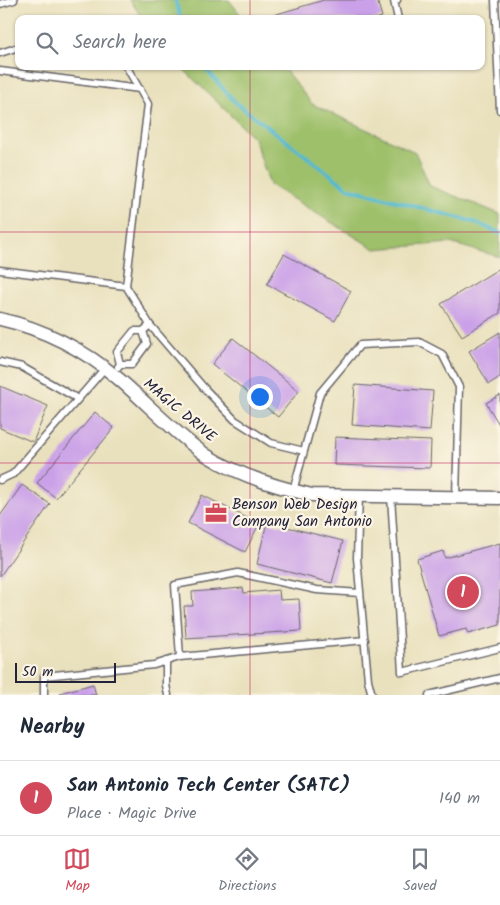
<!DOCTYPE html>
<html lang="en">
<head>
<meta charset="utf-8">
<style>
  :root { --surface:#fff; --page:#f6f6f7; --text:#1f2937; --muted:#747a83; --line:#e0e1e3; --accent:#d1495b }
  body { margin:0; font-family:Kalam,sans-serif; background:var(--page); color:var(--text) }
  .scale { position:absolute; left:15px; bottom:12px; width:101px; box-sizing:border-box; padding-left:5px; border:2px solid #22223b; border-top:0; font-size:14px; line-height:18px; white-space:nowrap; color:#22223b; -webkit-text-stroke:4px #fcf5e5; paint-order:stroke }
  .you { position:absolute; left:259px; top:396px; width:18px; height:18px; margin:-12px; border:4px solid #fff; border-radius:50%; background:#1a73e8; box-shadow:0 0 0 8px #1a73e833 }
  .badge { display:grid; place-items:center; width:32px; height:32px; border-radius:50%; background:var(--accent); color:#fff; font-size:16px; font-weight:700 }
  .pin { position:absolute; translate:-50% -50%; border:2px solid #fff; box-shadow:0 1px 5px #0006 }
  .list { margin:0; padding:0; list-style:none }
  h2 { display:flex; justify-content:space-between; align-items:center; height:65px; margin:0; padding:0 20px; font-size:21px }
  h2 small { font-size:16px; font-weight:400; color:var(--muted) }
  .list li { display:grid; grid-template-columns:32px 1fr auto; gap:15px; align-items:center; box-sizing:border-box; height:75px; padding:0 20px; border-top:1px solid var(--line) }
  .list b { display:block; font-size:19px; white-space:nowrap }
  .list p { margin:0; font-size:16px; white-space:nowrap; color:var(--muted) }
  .list em { font-size:16px; font-style:normal; color:var(--muted) }
  .icon { flex:none; width:28px; height:28px; fill:none; stroke:currentColor; stroke-width:2; stroke-linecap:round; stroke-linejoin:round }
  .map { position:relative; flex:none; width:500px; height:695px; overflow:hidden }
  .search { position:absolute; background:var(--surface); box-shadow:0 1px 4px #0004; left:15px; right:15px; top:15px; height:55px; display:flex; align-items:center; gap:12px; box-sizing:border-box; padding:0 18px; border-radius:10px; color:var(--muted); font-size:19px }
  .sheet { height:140px; background:var(--surface) }
  nav { display:flex; justify-content:space-around; align-items:center; box-sizing:border-box; height:70px; border-top:1px solid var(--line); background:var(--surface); font-size:14px; color:var(--muted) }
  nav a { display:grid; justify-items:center; gap:2px }
  nav .on { color:var(--accent) }
  .map>svg:first-child { display:block }
</style>
</head>
<body>
<div class="map">
<svg width="500" height="695" viewBox="0 0 500 695">
  <rect width="100%" height="100%" fill="#fcf5e5"/>
  <filter id="ink" filterUnits="userSpaceOnUse"><feTurbulence type="fractalNoise" baseFrequency=".02" numOctaves="2"/><feDisplacementMap in="SourceGraphic" scale="10" xChannelSelector="R" yChannelSelector="G"/><feConvolveMatrix kernelMatrix="1 2 1 2 8 2 1 2 1" color-interpolation-filters="sRGB"/></filter>
  <filter id="wash" filterUnits="userSpaceOnUse"><feTurbulence type="fractalNoise" baseFrequency=".0096" numOctaves="4" result="noise"/><feDisplacementMap in="SourceGraphic" scale="20" xChannelSelector="R" yChannelSelector="G"/><feGaussianBlur stdDeviation="1.12" result="paint"/><feColorMatrix in="noise" values="0 0 0 0 0 0 0 0 0 0 0 0 0 0 0 0 0 1.4 0 .05"/><feComposite in="paint" operator="in"/></filter>
  <g filter="url(#wash)">
    <rect width="100%" height="100%" fill="#e9e1bd"/>
    <path fill="#9ec06a" stroke="#607152" d="M130,0H229L244,19H143Z
      M180,66H282L312,104L415,152L430,186L500,214V257L450,243L375,249L270,185L254,138Z"/>
    <g fill="none" stroke-linecap="round" stroke-linejoin="round">
      <path stroke="#52b9d0" stroke-width="4" d="M175,0L181,19
        M203,66L235,102L348,188L474,222L500,233"/>
    </g>
    <g id="blocks">
      <path fill="#caa1e8" d="M324,0H377L382,17L375,19H260Z
        M284,254L351,291L335,321L267,284Z
        M500,268V313L462,336L441,304Z
        M500,332V377L489,384L469,351Z
        M233,338L299,391L278,417L212,364Z
        M355,385L433,391L430,431L352,425Z
        M0,386L48,406L33,442L0,428Z
        M500,395V426L486,403Z
        M95,412L114,428L56,498L37,483Z
        M335,437L431,441L430,468L334,465Z
        M22,485L50,504L0,576V516Z
        M202,495L259,524L245,552L188,523Z
        M267,522L343,541L332,583L257,564Z
        M500,543V625L468,634L466,629L439,636L417,559L443,551L445,558Z
        M243,588L244,593L279,590L280,600L299,599L301,631L186,638L184,606H193L192,592Z
        M93,684L96,695H61L60,693Z"/>
    </g>
  </g>
  <g filter="url(#ink)">
    <use href="#blocks" fill-opacity="0" stroke="#686568" stroke-width="1"/>
    <g fill="none" stroke-linecap="round" stroke-linejoin="round">
      <g stroke="#686568" stroke-width="9">
        <path id="service" d="M397,0L394,1L398,19
          M495,0L500,110
          M0,4L14,0
          M0,53L19,47
          M0,71L140,89
          M0,270L126,286
          M150,325L204,388L235,420L271,443L304,451
          M0,362L22,367L78,399
          M120,364L117,352L134,331H143L150,325L126,286L148,104L126,66
          M118,367L120,364H132L147,344L143,331
          M0,480L13,474L105,368
          M293,491L320,393L360,345L419,342L442,354L459,387L456,497
          M359,495L357,558L368,680L372,695
          M391,496L402,672L500,648
          M360,593L317,590L238,573L175,585L180,657L365,640
          M166,661V685L168,695
          M44,695V676L154,665L180,657
          M429,695L500,678"/>
      </g>
      <g stroke="#686568" stroke-width="15">
        <path id="minor" d="M0,319C44,329 86,351 120,380C149,405 175,434 206,455C238,475 276,487 312,495L500,498"/>
      </g>
      <use href="#service" stroke="#fff" stroke-width="6"/>
      <use href="#minor" stroke="#fff" stroke-width="12"/>
    </g>
  </g>
  <path fill="none" stroke="#c2185b" stroke-width="1" stroke-opacity="0.55" d="M250,0V19M250,66V695M0,232H500M0,463H500"/>
  <defs>
    <g id="office-bare" transform="scale(1.725)"><path d="M-6-3h4V-5.5h4V-3h4V5H-6ZM-1-4.5V-3h2v-1.5ZM-6 0V1H6V0Z" fill="#d1495b" stroke="#fcf5e5" stroke-width="2.5" paint-order="stroke"/></g>
  </defs>
  <g fill-rule="evenodd">
    <use href="#office-bare" x="216" y="513"/>
  </g>
  <g text-anchor="middle" stroke-width="4.5" stroke-linejoin="round" paint-order="stroke">
    <g font-size="15" fill="#22223b" stroke="#fcf5e5">
      <text transform="translate(180 410) rotate(40)" y="5">MAGIC DRIVE</text>
    </g>
    <g font-size="15" fill="#22223b" stroke="#fcf5e5" text-anchor="start">
      <text x="232" y="509">Benson Web Design<tspan x="232" dy="17">Company San Antonio</tspan></text>
    </g>
  </g>
</svg>
<div class="scale">50 m</div>
<div class="you"></div>
<div class="pin badge" style="left:463px;top:592px">1</div>
<div class="search"><svg class="icon" aria-label="search" viewBox="0 0 24 24"><circle cx="10" cy="10" r="6"/><path d="M15 15l6 6"/></svg>Search here</div>
</div>
<section class="sheet">
<h2>Nearby<small></small></h2>
<ul class="list">
<li><span class="badge">1</span><div><b>San Antonio Tech Center (SATC)</b><p>Place · Magic Drive</p></div><em>140 m</em></li>
</ul>
</section>
<nav>
<a class="on"><svg class="icon" aria-label="map" viewBox="0 0 24 24"><path d="M3 6l6-2 6 2 6-2v14l-6 2-6-2-6 2zM9 4v14M15 6v14"/></svg>Map</a>
<a><svg class="icon" aria-label="directions" viewBox="0 0 24 24"><path d="M12 3l9 9-9 9-9-9zM9 14v-3h6M13 9l2 2-2 2"/></svg>Directions</a>
<a><svg class="icon" aria-label="saved" viewBox="0 0 24 24"><path d="M7 4h10v16l-5-4-5 4z"/></svg>Saved</a>
</nav>
</body>
</html>
